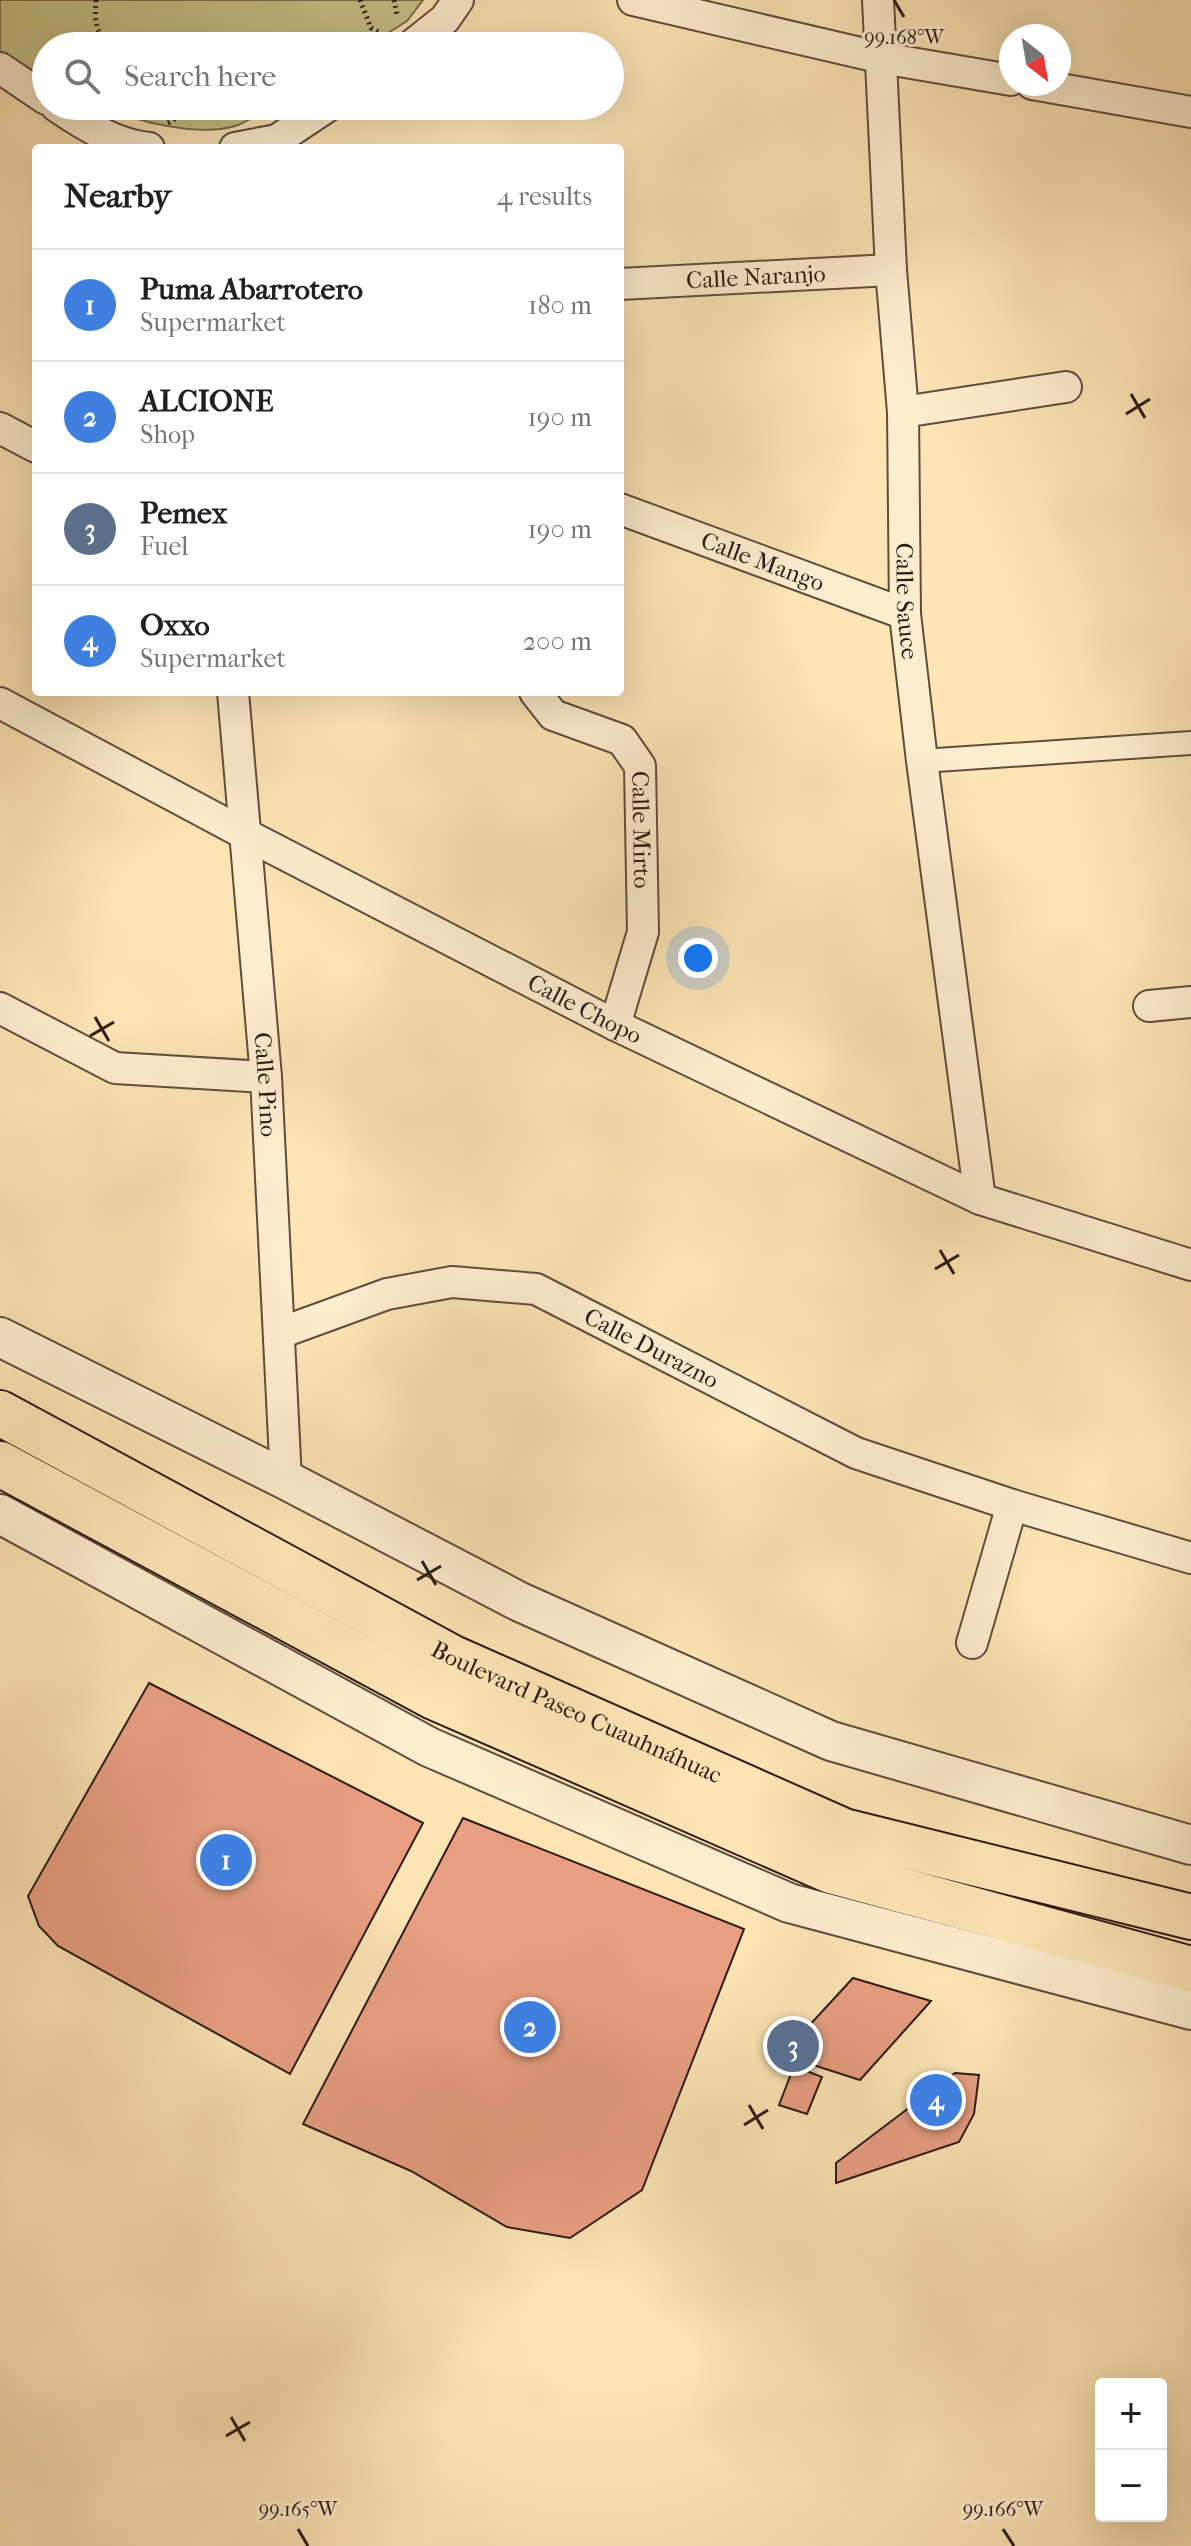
<!DOCTYPE html>
<html lang="en">
<head>
<meta charset="utf-8">
<style>
  :root { --surface:#fff; --page:#f6f6f6; --text:#202124; --muted:#757577; --line:#e0e0e0; --accent:#2563eb }
  body { margin:0; font-family:"IM FELL French Canon",serif; background:var(--page); color:var(--text) }
  .controls { position:absolute; right:24px; bottom:24px; display:grid; overflow:hidden; border-radius:8px; box-shadow:0 8px 32px #0002 }
  .controls button { width:72px; height:72px; display:grid; place-items:center; padding:0; border:0; border-bottom:2px solid var(--line); background:var(--surface); color:var(--text); font:40px sans-serif }
  .compass { position:absolute; left:999px; top:24px; width:72px; height:72px; border-radius:50%; background:var(--surface); box-shadow:0 8px 32px #0002; rotate:149deg }
  .you { position:absolute; left:698px; top:958px; width:28px; height:28px; margin:-20px; border:6px solid #fff; border-radius:50%; background:#1a73e8; box-shadow:0 0 0 12px #1a73e833 }
  .badge { display:grid; place-items:center; width:52px; height:52px; border-radius:50%; background:var(--accent); color:#fff; font-size:26px; font-weight:700 }
  .pin { position:absolute; translate:-50% -50%; border:4px solid #fff; box-shadow:0 2px 8px #0006 }
  .list { margin:0; padding:0; list-style:none }
  h2 { display:flex; justify-content:space-between; align-items:center; height:104px; margin:0; padding:0 32px; font-size:34px }
  h2 small { font-size:26px; font-weight:400; color:var(--muted) }
  .list li { display:grid; grid-template-columns:52px 1fr auto; gap:24px; align-items:center; box-sizing:border-box; height:112px; padding:0 32px; border-top:2px solid var(--line) }
  .list b { display:block; font-size:30px; white-space:nowrap }
  .list p { margin:0; font-size:26px; white-space:nowrap; color:var(--muted) }
  .list em { font-size:26px; font-style:normal; color:var(--muted) }
  .icon { flex:none; width:44px; height:44px; fill:none; stroke:currentColor; stroke-width:2; stroke-linecap:round; stroke-linejoin:round }
  .map { position:relative; flex:none; width:1191px; height:2546px; overflow:hidden }
  .search { position:absolute; background:var(--surface); box-shadow:0 8px 32px #0002; left:32px; top:32px; width:592px; height:88px; display:flex; align-items:center; gap:20px; box-sizing:border-box; padding:0 28px; border-radius:44px; color:var(--muted); font-size:30px }
  .panel { position:absolute; background:var(--surface); box-shadow:0 8px 32px #0002; left:32px; top:144px; width:592px; height:552px; border-radius:8px }
  .map>svg:first-child { display:block }
</style>
</head>
<body>
<div class="map">
<svg width="1191" height="2546" viewBox="0 0 1191 2546">
  <rect width="100%" height="100%" fill="#fce4b5"/>
  <filter id="stains"><feTurbulence type="fractalNoise" baseFrequency=".0025" numOctaves="4"/><feColorMatrix values="0 0 0 0 .2 0 0 0 0 .09 0 0 0 0 .02 0 0 0 .5 -.17"/></filter>
  <radialGradient id="worn" r=".72"><stop offset=".6" stop-color="#630" stop-opacity="0"/><stop offset="1" stop-color="#630" stop-opacity=".3"/></radialGradient>
  <path fill="#c7c288" stroke="#7a6e4e" stroke-width="2" d="M0,0H423L407,21L367,46H46V77L0,54Z
    M103,106H270C260,112 249,121 238,125C202,138 136,122 103,106Z"/>
  <path fill="#e89f82" stroke="#2c1a14" stroke-width="2" d="M149,1683L423,1823L290,2074L58,1946L39,1926L28,1896Z
    M463,1818L744,1929L642,2190L570,2238L507,2227L411,2171L303,2124Z
    M853,1978L931,2001L860,2080L782,2055Z
    M794,2066L822,2077L807,2114L779,2105Z
    M955,2073L979,2075L974,2114L959,2142L836,2183V2163Z"/>
  <g fill="none" stroke-linecap="round" stroke-linejoin="round">
    <g stroke="#604c3c" stroke-width="26">
      <path id="pedestrian" d="M922,761L1191,743"/>
    </g>
    <g stroke="#604c3c" stroke-width="34">
      <g id="minor">
        <path d="M633,0L882,58L1011,80"/>
        <path id="s1" d="M878,0L891,270L903,412L905,614L922,761L980,1199"/>
        <path d="M411,46L445,19L458,0"/>
        <path d="M0,68L46,99"/>
        <path d="M1032,84L1191,112"/>
        <path d="M56,106C84,125 116,145 149,148"/>
        <path d="M235,148L277,140L328,106"/>
        <path id="s2" d="M620,284L891,270"/>
        <path d="M903,412L1066,387"/>
        <path d="M0,428L36,447"/>
        <path id="s3" d="M620,509L905,614"/>
        <path id="s4" d="M233,692L266,1077L286,1480"/>
        <path id="s5" d="M535,692L553,715L622,740L640,766L643,932L615,1025"/>
        <path id="s6" d="M0,703L247,835L615,1025L980,1199L1191,1265"/>
        <path d="M1149,1006L1191,1002"/>
        <path d="M0,1008L115,1068L266,1077"/>
        <path id="s7" d="M280,1333L387,1294L452,1282L536,1289L856,1453L1012,1505L1191,1558"/>
        <path d="M972,1643L1012,1505"/>
      </g>
    </g>
    <g stroke="#604c3c" stroke-width="42">
      <path id="tertiary" d="M0,1337L286,1480L520,1602L831,1741L1191,1845
        M0,1514L429,1747L789,1903L1191,2010"/>
    </g>
    <g stroke="#2c1a14" stroke-width="48">
      <g id="primary">
        <path id="s8" d="M0,1413L453,1658L844,1831L1191,1917"/>
        <path d="M0,1464L434,1697L831,1871L1191,1969"/>
      </g>
    </g>
    <path stroke="#2c1a14" stroke-width="5" stroke-dasharray="2 4" stroke-linecap="butt" d="M96,0C95,22 94,29 110,46
      M360,0L371,28L381,33
      M394,0L397,15
      M168,123L185,113L186,106"/>
    <use href="#pedestrian" stroke="#fdedcf" stroke-width="22"/>
    <use href="#minor" stroke="#fdedcf" stroke-width="30"/>
    <use href="#tertiary" stroke="#fdedcf" stroke-width="38"/>
    <use href="#primary" stroke="#fce4b5" stroke-width="44"/>
  </g>
  <path fill="none" stroke="#2c1a14" stroke-width="3" d="M894,0L904,17M1131,394L1145,418M1126,414L1150,399M95,1017L109,1041M90,1036L114,1022M940,1250L954,1274M935,1269L959,1255M422,1561L436,1585M417,1580L441,1566M749,2105L763,2129M744,2125L768,2110M231,2417L245,2441M226,2436L250,2422M298,2529L308,2546M1003,2529L1014,2546"/>
  <g text-anchor="middle" stroke-width="6" stroke-linejoin="round" paint-order="stroke">
    <g font-size="24" fill="#2c1a14" stroke="#fdedcf">
      <text dy="8" stroke="none"><textPath href="#s2" startOffset="136">Calle Naranjo</textPath></text>
      <text dy="8" stroke="none"><textPath href="#s3" startOffset="152">Calle Mango</textPath></text>
      <text dy="8" stroke="none"><textPath href="#s1" startOffset="602">Calle Sauce</textPath></text>
      <text dy="8" stroke="none"><textPath href="#s5" startOffset="198">Calle Mirto</textPath></text>
      <text dy="8" stroke="none"><textPath href="#s6" startOffset="660">Calle Chopo</textPath></text>
      <text dy="8" stroke="none"><textPath href="#s4" startOffset="394">Calle Pino</textPath></text>
      <text dy="8" stroke="none"><textPath href="#s7" startOffset="394">Calle Durazno</textPath></text>
      <text dy="8" stroke="none"><textPath href="#s8" startOffset="650">Boulevard Paseo Cuauhnáhuac</textPath></text>
    </g>
  </g>
  <g font-size="20" text-anchor="middle" fill="#2c1a14" stroke="#fdedcf" stroke-width="6" stroke-linejoin="round" paint-order="stroke">
    <text x="904" y="44">99.168°W</text>
    <text x="298" y="2516">99.165°W</text>
    <text x="1003" y="2516">99.166°W</text>
  </g>
  <rect width="100%" height="100%" filter="url(#stains)"/>
  <rect width="100%" height="100%" fill="url(#worn)"/>
</svg>
<div class="controls">
<button>+</button>
<button>−</button>
</div>
<svg class="compass" viewBox="-18 -18 36 36"><path d="M0-13l5 13h-10z" fill="#e53935"/><path d="M0 13l5-13h-10z" fill="#757577"/></svg>
<div class="you"></div>
<div class="pin badge" style="left:226px;top:1860px;background:#3f7fe0">1</div>
<div class="pin badge" style="left:530px;top:2027px;background:#3f7fe0">2</div>
<div class="pin badge" style="left:793px;top:2046px;background:#5c6f8a">3</div>
<div class="pin badge" style="left:936px;top:2100px;background:#3f7fe0">4</div>
<div class="search"><svg class="icon" aria-label="search" viewBox="0 0 24 24"><circle cx="10" cy="10" r="6"/><path d="M15 15l6 6"/></svg>Search here</div>
<section class="panel">
<h2>Nearby<small>4 results</small></h2>
<ul class="list">
<li><span class="badge" style="background:#3f7fe0">1</span><div><b>Puma Abarrotero</b><p>Supermarket</p></div><em>180 m</em></li>
<li><span class="badge" style="background:#3f7fe0">2</span><div><b>ALCIONE</b><p>Shop</p></div><em>190 m</em></li>
<li><span class="badge" style="background:#5c6f8a">3</span><div><b>Pemex</b><p>Fuel</p></div><em>190 m</em></li>
<li><span class="badge" style="background:#3f7fe0">4</span><div><b>Oxxo</b><p>Supermarket</p></div><em>200 m</em></li>
</ul>
</section>
</div>
</body>
</html>
